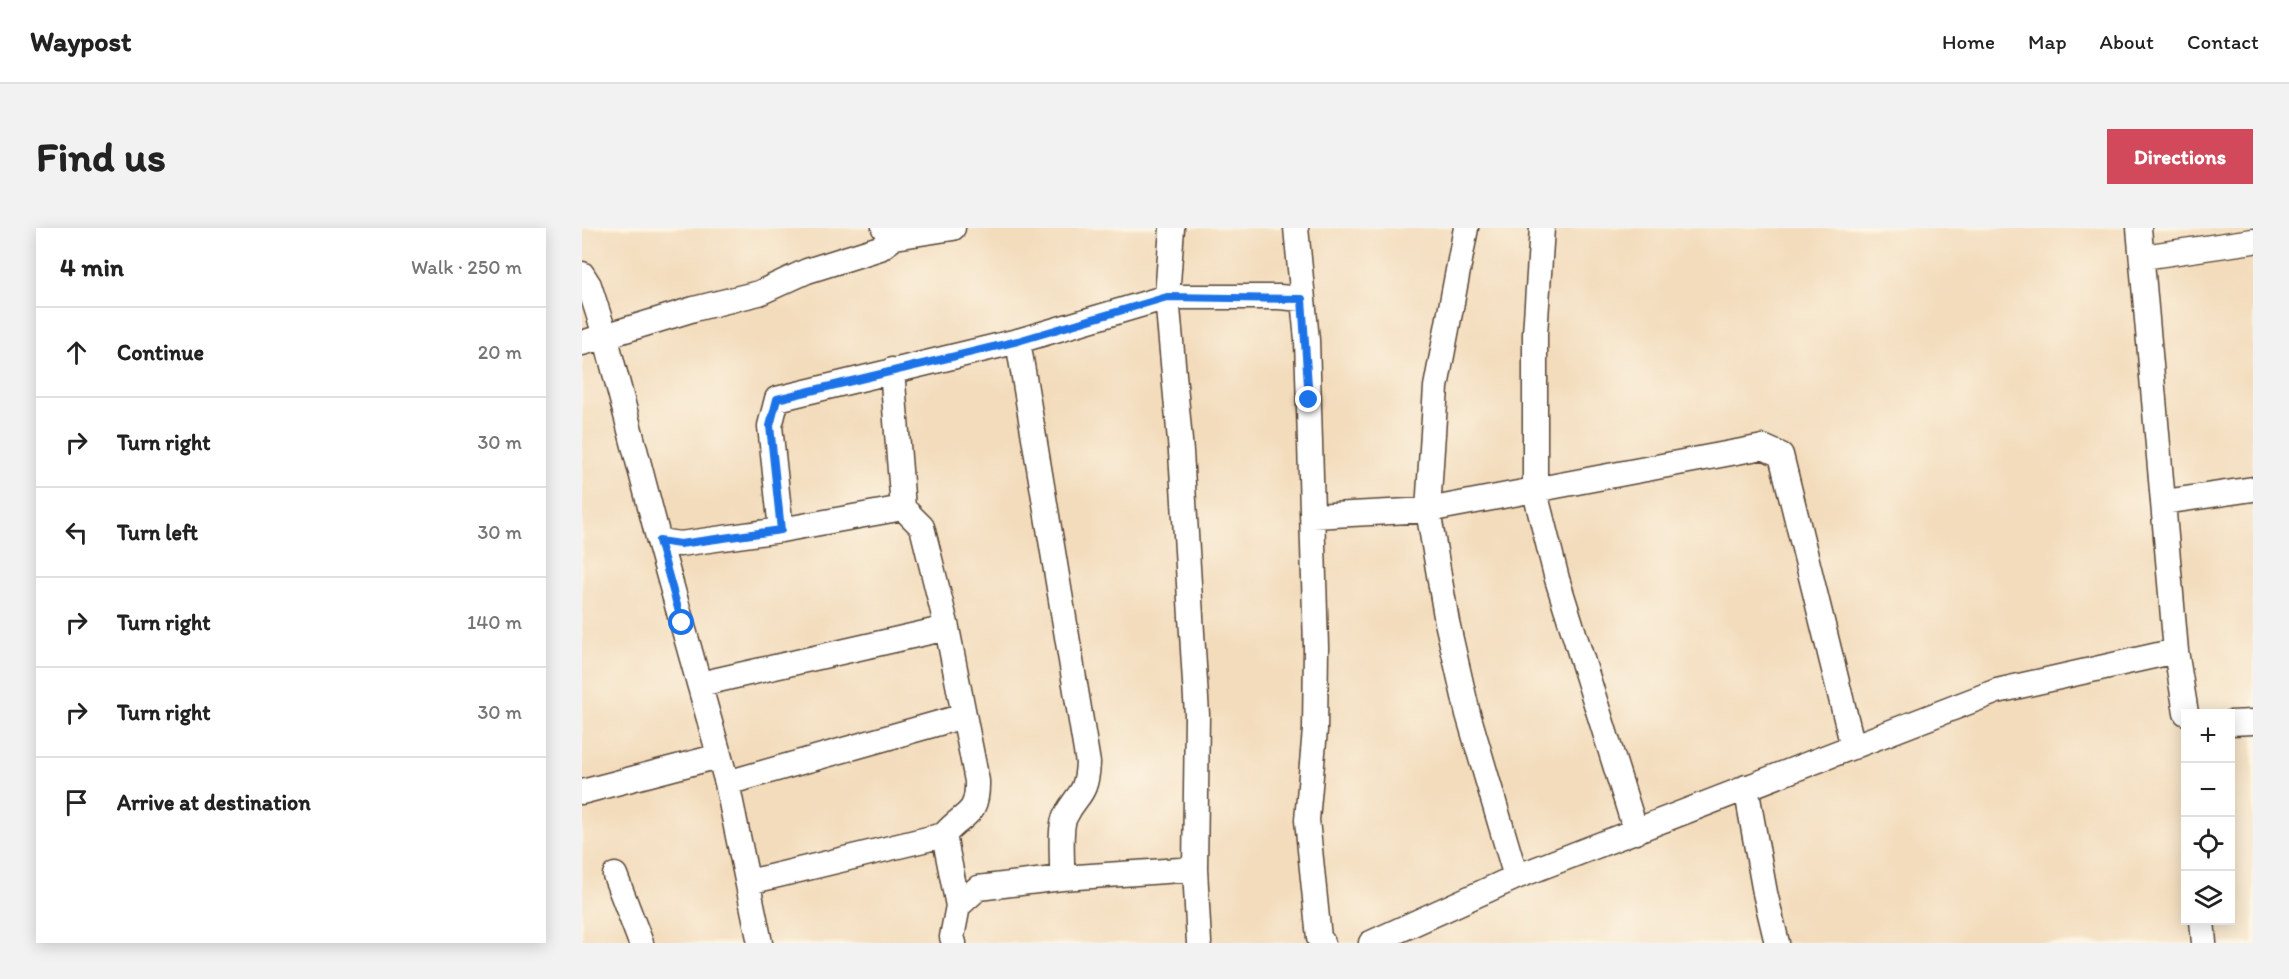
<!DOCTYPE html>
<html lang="en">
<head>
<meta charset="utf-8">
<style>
  :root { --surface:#fff; --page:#f2f2f2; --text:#222; --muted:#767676; --line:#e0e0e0; --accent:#d1495b }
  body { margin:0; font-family:Itim,sans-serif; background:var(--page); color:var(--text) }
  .controls { position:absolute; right:18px; bottom:18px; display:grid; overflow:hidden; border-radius:0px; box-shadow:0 3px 15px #0003 }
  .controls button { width:54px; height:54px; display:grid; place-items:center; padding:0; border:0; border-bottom:2px solid var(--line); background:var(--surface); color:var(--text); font:30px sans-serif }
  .stop { position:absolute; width:18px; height:18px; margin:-14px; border:4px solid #1a73e8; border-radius:50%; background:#fff }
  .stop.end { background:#1a73e8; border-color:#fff; box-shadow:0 2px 6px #0008 }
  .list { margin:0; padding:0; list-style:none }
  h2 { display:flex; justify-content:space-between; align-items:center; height:78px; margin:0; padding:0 24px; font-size:26px }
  h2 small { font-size:20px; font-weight:400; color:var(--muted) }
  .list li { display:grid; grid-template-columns:39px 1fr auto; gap:18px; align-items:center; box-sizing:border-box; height:90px; padding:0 24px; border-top:2px solid var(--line) }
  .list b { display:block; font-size:22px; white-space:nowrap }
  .list em { font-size:20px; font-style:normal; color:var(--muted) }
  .icon { flex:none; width:33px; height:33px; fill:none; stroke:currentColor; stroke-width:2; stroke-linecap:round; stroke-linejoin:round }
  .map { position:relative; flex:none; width:1671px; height:715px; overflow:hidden; border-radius:0px }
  header { display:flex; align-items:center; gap:36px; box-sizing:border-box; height:84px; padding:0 30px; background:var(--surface); border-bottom:2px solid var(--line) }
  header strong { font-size:28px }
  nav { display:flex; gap:33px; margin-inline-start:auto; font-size:21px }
  .intro { display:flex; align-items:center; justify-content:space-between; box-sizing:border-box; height:144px; padding:0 36px }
  h1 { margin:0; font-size:42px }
  .button { padding:15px 27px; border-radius:0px; background:var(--accent); color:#fff; font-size:21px; font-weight:700 }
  main { display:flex; gap:36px; padding:0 36px }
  aside { flex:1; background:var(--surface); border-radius:0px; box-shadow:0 3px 15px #0003 }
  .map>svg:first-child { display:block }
</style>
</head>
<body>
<header>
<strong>Waypost</strong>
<nav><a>Home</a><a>Map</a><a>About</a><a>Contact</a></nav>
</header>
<div class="intro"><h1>Find us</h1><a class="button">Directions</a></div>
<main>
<aside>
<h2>4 min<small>Walk · 250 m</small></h2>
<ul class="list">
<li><svg class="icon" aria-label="ahead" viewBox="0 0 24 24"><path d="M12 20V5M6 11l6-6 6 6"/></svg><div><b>Continue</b></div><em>20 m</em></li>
<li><svg class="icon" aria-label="right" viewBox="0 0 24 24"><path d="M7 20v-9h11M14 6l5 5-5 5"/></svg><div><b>Turn right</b></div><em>30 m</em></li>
<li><svg class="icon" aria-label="left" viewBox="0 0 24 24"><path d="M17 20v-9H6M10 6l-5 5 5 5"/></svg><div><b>Turn left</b></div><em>30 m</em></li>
<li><svg class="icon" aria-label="right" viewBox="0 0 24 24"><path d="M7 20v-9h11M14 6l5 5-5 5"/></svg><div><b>Turn right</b></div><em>140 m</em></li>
<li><svg class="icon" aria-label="right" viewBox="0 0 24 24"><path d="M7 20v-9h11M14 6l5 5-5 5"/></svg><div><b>Turn right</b></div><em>30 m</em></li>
<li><svg class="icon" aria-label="arrive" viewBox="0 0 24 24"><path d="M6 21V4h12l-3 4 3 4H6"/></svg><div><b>Arrive at destination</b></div></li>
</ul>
</aside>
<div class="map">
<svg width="1671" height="715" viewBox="0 0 1671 715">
  <rect width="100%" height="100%" fill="#fcf5e5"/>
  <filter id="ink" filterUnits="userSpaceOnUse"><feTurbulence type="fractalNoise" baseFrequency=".0167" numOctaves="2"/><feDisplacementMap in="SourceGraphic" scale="12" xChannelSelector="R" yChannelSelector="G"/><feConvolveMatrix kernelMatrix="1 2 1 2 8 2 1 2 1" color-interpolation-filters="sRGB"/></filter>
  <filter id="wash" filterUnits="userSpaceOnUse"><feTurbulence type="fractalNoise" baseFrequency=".008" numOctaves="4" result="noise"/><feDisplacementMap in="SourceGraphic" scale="24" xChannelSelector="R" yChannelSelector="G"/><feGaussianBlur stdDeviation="1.35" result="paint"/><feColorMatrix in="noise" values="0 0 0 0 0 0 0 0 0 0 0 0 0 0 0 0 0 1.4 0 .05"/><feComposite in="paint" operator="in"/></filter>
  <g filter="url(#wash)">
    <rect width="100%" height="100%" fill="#f3dcbc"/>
  </g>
  <g filter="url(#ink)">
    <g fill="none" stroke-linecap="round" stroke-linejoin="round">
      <g stroke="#574536" stroke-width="27">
        <path id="minor" d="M302,0L313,9L371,0
          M714,0L725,112L734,419L733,502L725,592L737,710L741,715
          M884,0L854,159L846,282L865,394L886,486L934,649
          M960,0L953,106V264L975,351L1054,604
          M1557,0L1594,423L1604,485
          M1561,29L1671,13
          M0,46L7,57L23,107L77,313L98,316L199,302L321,280
          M436,113L506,535C504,570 495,564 483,589C477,601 481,636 480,650
          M0,115L112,81L177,65L225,43L298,20L313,9
          M310,142L321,280L340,299L365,400L395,553C396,590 381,584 362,607L376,678
          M1582,274L1671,261
          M731,288L846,282L1181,219L1199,227L1271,519
          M199,302L188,198L195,171L436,113L585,69H697L720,71
          M77,313L145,555L178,715
          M118,456L365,400
          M1648,495L1671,494
          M145,555L382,488
          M1164,559L1183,665L1195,715
          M0,564L137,528
          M613,641L617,715
          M33,647L59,715
          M167,654L362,607
          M1620,692L1622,715
          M372,715L370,709L376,678L396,660L480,650L613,641L615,487L599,224L585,69L590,0
          M789,715L934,649L1415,463L1594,423"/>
      </g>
      <use href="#minor" stroke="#fff" stroke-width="24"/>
    </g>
  </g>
  <g fill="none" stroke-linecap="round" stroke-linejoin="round" filter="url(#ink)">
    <path stroke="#1a73e8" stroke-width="8" d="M100,395L77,313L98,316L199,302L188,198L195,171L436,113L585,69L720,71L727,172"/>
  </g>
</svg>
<div class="controls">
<button>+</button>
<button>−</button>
<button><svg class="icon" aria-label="locate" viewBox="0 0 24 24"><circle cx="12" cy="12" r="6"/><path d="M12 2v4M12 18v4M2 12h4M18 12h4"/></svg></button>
<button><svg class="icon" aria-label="layers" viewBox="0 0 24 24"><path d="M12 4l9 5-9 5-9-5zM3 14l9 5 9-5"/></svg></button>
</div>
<div class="stop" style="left:100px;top:395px"></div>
<div class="stop end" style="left:727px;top:172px"></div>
</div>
</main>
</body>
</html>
